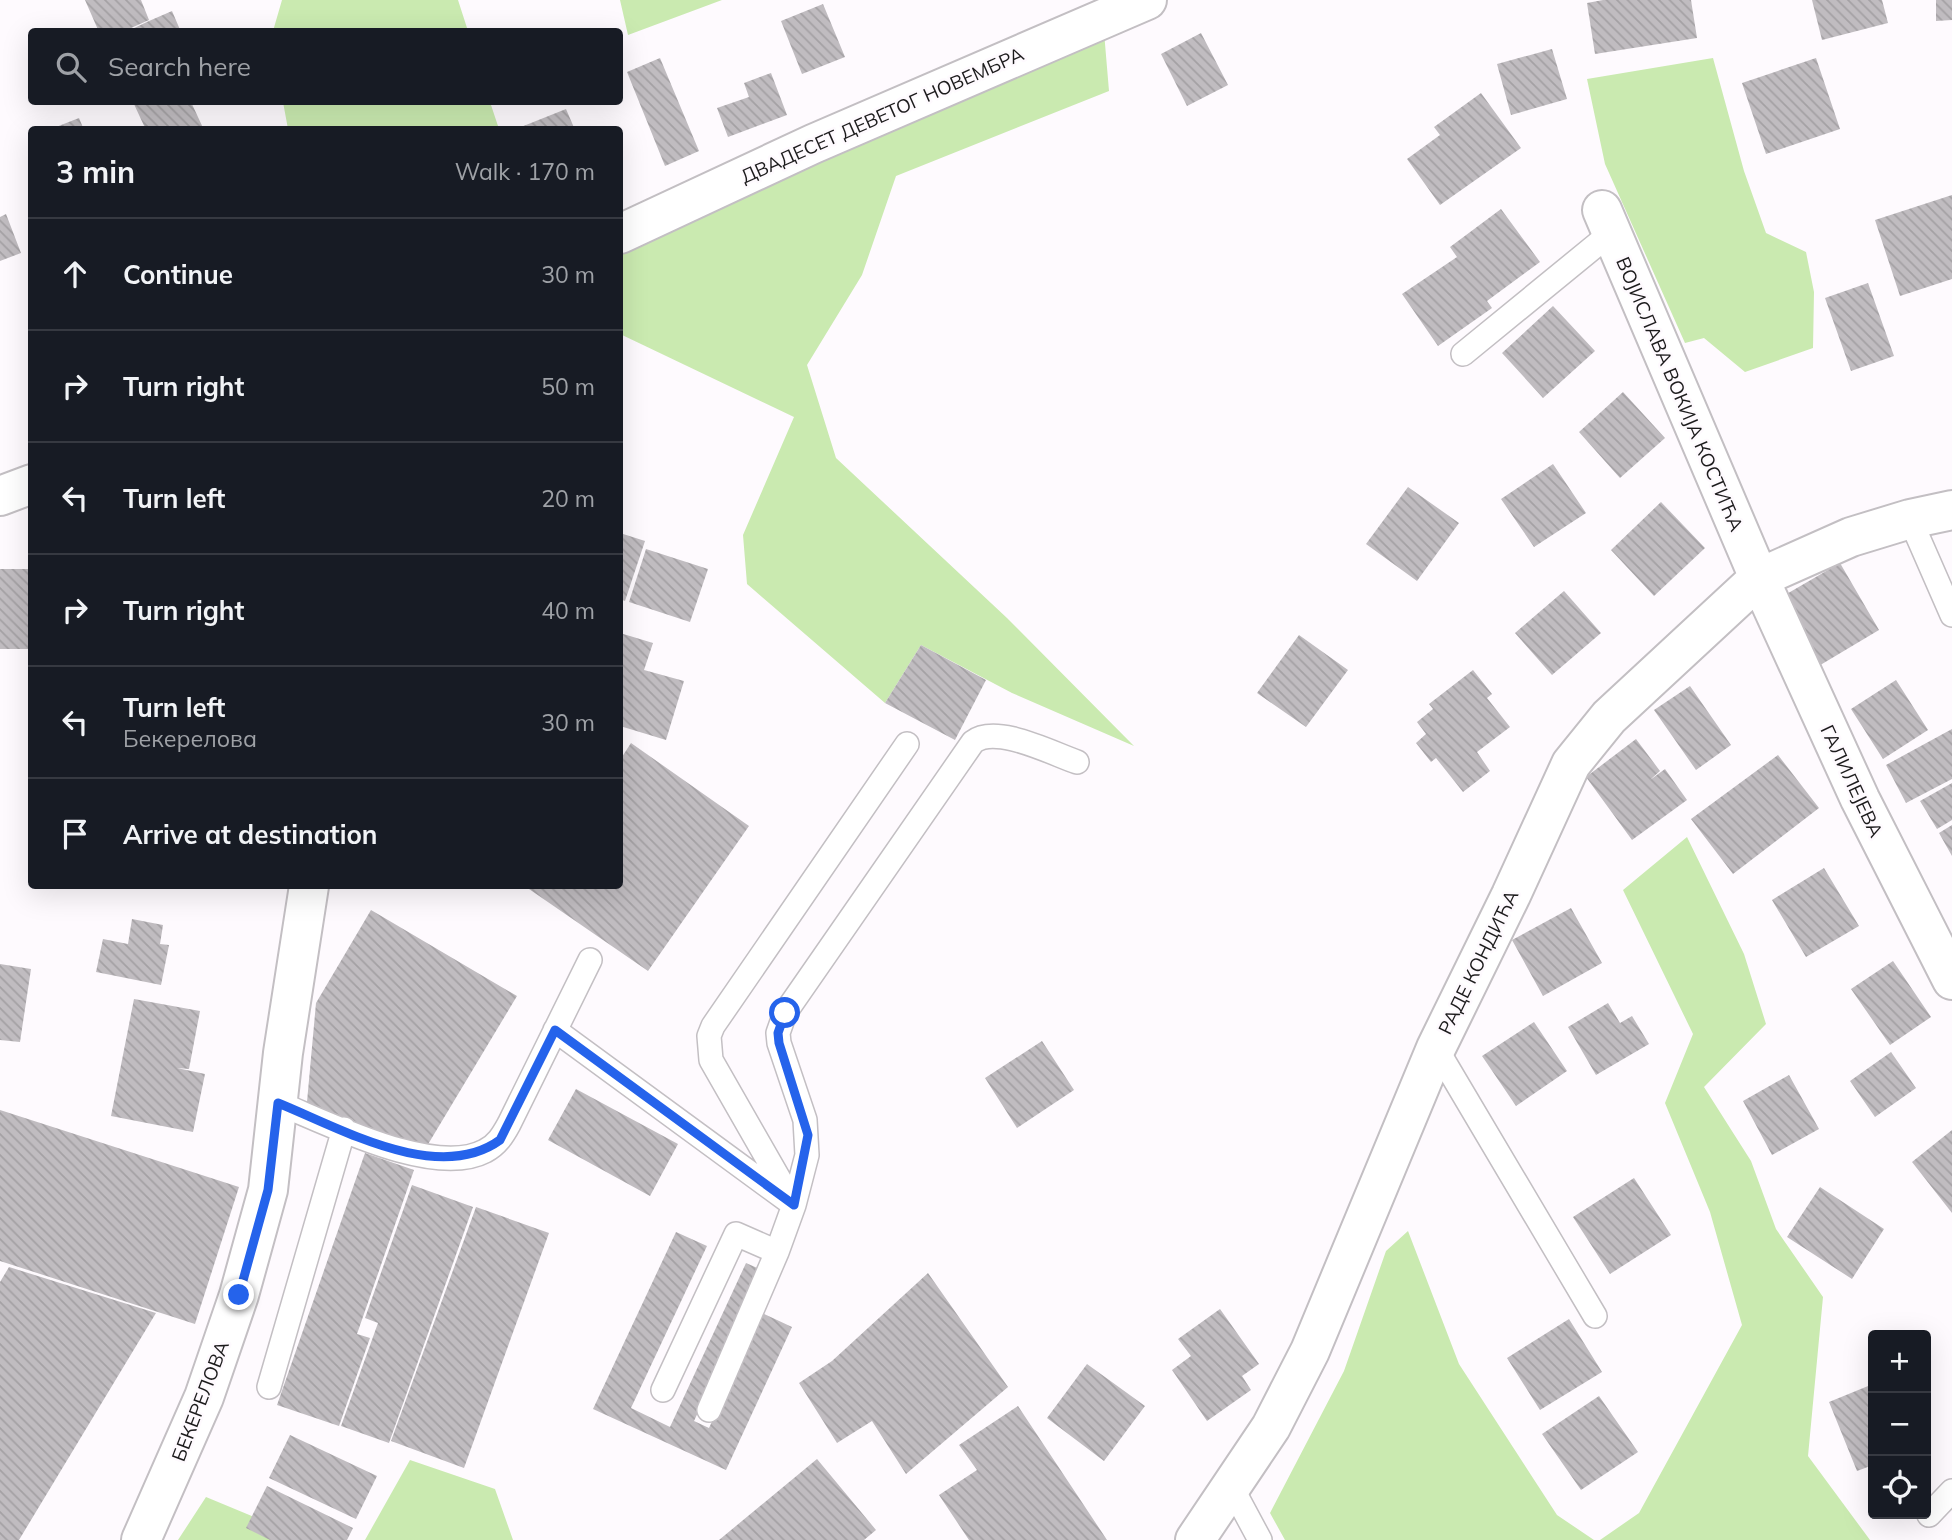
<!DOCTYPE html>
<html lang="en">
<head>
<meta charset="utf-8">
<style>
  :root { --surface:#171b24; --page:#20242c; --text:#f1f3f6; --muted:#9ea1a6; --line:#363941 }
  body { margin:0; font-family:Mulish,sans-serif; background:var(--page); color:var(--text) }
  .controls { position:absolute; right:21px; bottom:21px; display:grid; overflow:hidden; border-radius:7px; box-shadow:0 7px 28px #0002 }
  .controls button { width:63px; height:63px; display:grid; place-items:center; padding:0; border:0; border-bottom:2px solid var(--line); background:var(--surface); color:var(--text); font:35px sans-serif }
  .stop { position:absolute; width:21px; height:21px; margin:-16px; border:5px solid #2563eb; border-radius:50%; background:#fff }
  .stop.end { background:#2563eb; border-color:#fff; box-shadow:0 2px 7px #0008 }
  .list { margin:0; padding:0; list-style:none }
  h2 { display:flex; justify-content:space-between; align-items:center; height:91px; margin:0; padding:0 28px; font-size:30px }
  h2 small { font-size:23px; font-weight:400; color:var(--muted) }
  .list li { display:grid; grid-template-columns:46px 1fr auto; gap:21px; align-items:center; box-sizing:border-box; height:112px; padding:0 28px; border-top:2px solid var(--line) }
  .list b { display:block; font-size:26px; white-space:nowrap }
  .list p { margin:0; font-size:23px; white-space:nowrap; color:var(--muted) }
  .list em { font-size:23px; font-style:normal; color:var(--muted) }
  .icon { flex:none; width:38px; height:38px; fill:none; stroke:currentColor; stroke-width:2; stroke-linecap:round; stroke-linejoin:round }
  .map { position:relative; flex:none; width:1952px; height:1540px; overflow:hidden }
  .search { position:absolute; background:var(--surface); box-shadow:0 7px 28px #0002; left:28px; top:28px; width:595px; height:77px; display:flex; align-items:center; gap:18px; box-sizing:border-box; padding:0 24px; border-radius:7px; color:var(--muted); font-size:26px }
  .panel { position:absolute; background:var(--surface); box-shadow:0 7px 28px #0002; left:28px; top:126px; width:595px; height:763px; border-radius:7px }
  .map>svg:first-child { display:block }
</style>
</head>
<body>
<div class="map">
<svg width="1952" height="1540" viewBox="0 0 1952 1540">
  <defs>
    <pattern id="building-back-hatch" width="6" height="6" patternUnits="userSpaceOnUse" patternTransform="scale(1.75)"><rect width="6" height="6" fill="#c0bcc0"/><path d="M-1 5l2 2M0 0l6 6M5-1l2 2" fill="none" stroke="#a4a1a4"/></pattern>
  </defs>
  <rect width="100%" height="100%" fill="#fefafe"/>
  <path fill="#caeab0" d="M282,0H458L468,31H273Z
    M620,0H722L628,35Z
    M1103,20L1109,91L896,176L862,275L807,365L836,458L1007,618L1134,746L1012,693L921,645L885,703L747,584L743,535L794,417L620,334V234Z
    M1713,58L1744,171L1766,233L1806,252L1814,292L1813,348L1745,372L1704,338L1685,343L1605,164L1587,79Z
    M283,102H490L499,129H288Z
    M1687,837L1744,954L1766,1024L1704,1087L1751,1161L1776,1229L1823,1297L1808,1456L1870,1540H1600L1639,1513L1742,1325L1710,1212L1665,1103L1693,1034L1623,890Z
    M1408,1231L1459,1364L1557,1515L1594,1540H1285L1270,1513L1344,1371L1386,1251Z
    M410,1460L495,1489L513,1540H365Z
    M206,1497L309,1540H178Z"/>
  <path fill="url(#building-back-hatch)" d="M85,0H141L149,20L122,32H99Z
    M1603,0H1691L1697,38L1595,54L1587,3Z
    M1812,0H1882L1888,23L1822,40Z
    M1936,0H1952V20L1936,21Z
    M823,4L845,57L802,74L781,21Z
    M172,11L181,32H126L149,21Z
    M1201,33L1228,85L1187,106L1161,54Z
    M1552,49L1567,99L1511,115L1497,64Z
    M660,58L699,151L665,166L627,72Z
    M1816,58L1840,129L1766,154L1742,83Z
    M771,73L787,115L728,137L717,108L749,97L744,83Z
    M1481,93L1521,148L1440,205L1407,159L1440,135L1434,127Z
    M133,102H191L204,130H146Z
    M566,109L575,130H516V129Z
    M79,118L84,130H51V129Z
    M1952,195V279L1900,296L1875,220Z
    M1501,209L1540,262L1487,301L1492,308L1438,346L1402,294L1457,257L1450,247Z
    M6,214L21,253L0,261V217Z
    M1868,283L1894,356L1851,371L1825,298Z
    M1553,306L1595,351L1543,398L1502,353Z
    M1623,392L1665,438L1620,478L1579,432Z
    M1553,464L1586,513L1534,547L1501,499Z
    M1408,487L1459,523L1417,581L1366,544Z
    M1661,502L1705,548L1654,596L1611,550Z
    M620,533L645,541L625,601L620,599Z
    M646,549L708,569L690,622L629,602Z
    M1840,563L1879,630L1817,667L1778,599Z
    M0,569H32V649H0Z
    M1564,591L1601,633L1552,675L1515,633Z
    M620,633L653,643L644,670L684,681L666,740L620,726Z
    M1299,635L1348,670L1306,727L1257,693Z
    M921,645L986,680L955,740L885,703Z
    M1473,670L1492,694L1487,698L1510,727L1477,752L1490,771L1463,792L1436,758L1431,762L1416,743L1426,734L1417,722L1433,709L1429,704Z
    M1896,680L1928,730L1883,759L1851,709Z
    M1690,686L1731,745L1696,770L1654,710Z
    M1952,729V779L1906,803L1886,765Z
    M1636,739L1660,771L1650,780L1665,769L1687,800L1632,840L1586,777Z
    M631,743L749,826L648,971L529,889L531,886H620V760Z
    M1778,755L1819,808L1733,874L1691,819Z
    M1952,783V820L1937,829L1920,801Z
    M1952,825V856L1939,833Z
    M1824,868L1859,926L1806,957L1772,900Z
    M1571,908L1602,963L1543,996L1512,940Z
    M371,910L517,996L424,1151L307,1102L316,1003Z
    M132,919L163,925L160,944L169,945L161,985L96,972L103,939L128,944Z
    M1893,961L1931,1017L1890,1045L1851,989Z
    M0,964L31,969L20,1042L0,1040Z
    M134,999L200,1011L189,1069L177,1068L205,1074L193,1132L111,1116Z
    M1608,1003L1620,1023L1632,1016L1649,1044L1596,1075L1568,1027Z
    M1534,1022L1567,1071L1516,1106L1482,1056Z
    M1042,1041L1074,1090L1017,1128L985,1078Z
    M1891,1052L1916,1088L1875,1117L1850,1081Z
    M1789,1075L1819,1129L1772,1155L1743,1101Z
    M576,1089L678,1144L650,1196L548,1140Z
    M0,1110L239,1187L195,1324L0,1261Z
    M1952,1130V1213L1912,1162Z
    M365,1153L414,1170L357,1334L370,1338L339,1426L277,1405Z
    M1634,1178L1671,1235L1610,1274L1573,1217Z
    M412,1185L473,1207L389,1443L341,1426L378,1323L365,1318Z
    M1820,1187L1884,1229L1852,1279L1787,1237Z
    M476,1207L549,1233L464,1468L391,1441Z
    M676,1232L707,1246L631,1408L670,1427L746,1263L764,1271L694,1421L709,1428L762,1313L792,1327L726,1470L593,1409Z
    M9,1267L156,1313L19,1540H0V1282Z
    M928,1273L1008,1387L906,1474L872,1421L837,1443L799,1383L832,1361Z
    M1220,1309L1259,1364L1242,1376L1251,1390L1207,1421L1172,1370L1191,1356L1178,1339Z
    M1569,1319L1602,1372L1540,1410L1507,1358Z
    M1087,1364L1145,1406L1104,1461L1047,1418Z
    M1873,1384V1465L1857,1471L1829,1402Z
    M1599,1396L1638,1452L1581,1490L1542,1434Z
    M1018,1406L1107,1540H969L939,1495L977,1470L959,1445Z
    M290,1435L377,1476L356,1519L269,1478Z
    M817,1459L876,1530L864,1540H719Z
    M267,1486L353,1528L347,1540H270L246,1528Z"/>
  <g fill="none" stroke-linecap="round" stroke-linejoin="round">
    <g stroke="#c3bfc3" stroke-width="26">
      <path id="service" d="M1463,354L1611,233
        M1910,519L1952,615
        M555,1030L787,1200
        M1436,1048L1595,1316
        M278,1103C328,1123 434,1178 485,1151C497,1145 503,1135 509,1124L590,960
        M794,1205L711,1060L709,1036L713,1026L907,744
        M269,1387L344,1129
        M663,1390L736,1234L777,1252
        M709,1410L777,1252L794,1205L807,1155L805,1120L779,1043L778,1033L785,1013L973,742C996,724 1051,753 1077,762
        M1231,1486L1260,1540
        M1929,1515L1952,1491"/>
    </g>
    <g stroke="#c3bfc3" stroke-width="42">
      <path id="minor" d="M1602,210L1759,578L1860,799L1952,980
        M141,1540L204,1397L239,1295L268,1190L283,1053L309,886
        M1195,1540L1271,1427L1310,1351L1436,1048L1511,895L1571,764L1609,717L1759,578L1851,537L1910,519L1952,510"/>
    </g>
    <g stroke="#c3bfc3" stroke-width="42">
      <path id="tertiary" d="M620,234L813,144L1147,0
        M0,496L32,484"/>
    </g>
    <use href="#service" stroke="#fff" stroke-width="23"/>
    <use href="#minor" stroke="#fff" stroke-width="38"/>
    <use href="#tertiary" stroke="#fff" stroke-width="38"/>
  </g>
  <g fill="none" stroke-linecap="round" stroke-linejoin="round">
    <path stroke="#2563eb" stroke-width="9" d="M239,1295L268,1190L278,1103C340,1128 438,1185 500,1140L555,1030L794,1205L808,1135L779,1043L778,1033L785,1013"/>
  </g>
  <g text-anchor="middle" stroke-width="5" stroke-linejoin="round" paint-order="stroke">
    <g font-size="19" fill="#1c1b1c" stroke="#fefafe">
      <text transform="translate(882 115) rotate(-24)" y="7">ДВАДЕСЕТ ДЕВЕТОГ НОВЕМБРА</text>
      <text transform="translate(1680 394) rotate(67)" y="7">ВОЈИСЛАВА ВОКИЈА КОСТИЋА</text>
      <text transform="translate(1852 781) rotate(65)" y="7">ГАЛИЛЕЈЕВА</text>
      <text transform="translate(1478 962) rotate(-64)" y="7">РАДЕ КОНДИЋА</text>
      <text transform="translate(200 1401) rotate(-69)" y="7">БЕКЕРЕЛОВА</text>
    </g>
  </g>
</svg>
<div class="controls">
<button>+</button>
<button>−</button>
<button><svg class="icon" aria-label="locate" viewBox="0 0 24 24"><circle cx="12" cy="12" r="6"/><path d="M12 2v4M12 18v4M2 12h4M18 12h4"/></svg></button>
</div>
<div class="stop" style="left:785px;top:1013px"></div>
<div class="stop end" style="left:239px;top:1295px"></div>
<div class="search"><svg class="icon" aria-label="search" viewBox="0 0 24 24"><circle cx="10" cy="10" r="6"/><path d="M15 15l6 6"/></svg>Search here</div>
<section class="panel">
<h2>3 min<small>Walk · 170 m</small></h2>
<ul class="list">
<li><svg class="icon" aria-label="ahead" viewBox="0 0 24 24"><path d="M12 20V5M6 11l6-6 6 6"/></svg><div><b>Continue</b></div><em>30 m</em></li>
<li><svg class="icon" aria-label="right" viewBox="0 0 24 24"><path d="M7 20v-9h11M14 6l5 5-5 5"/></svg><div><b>Turn right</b></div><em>50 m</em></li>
<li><svg class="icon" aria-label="left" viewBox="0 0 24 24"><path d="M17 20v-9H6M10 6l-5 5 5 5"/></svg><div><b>Turn left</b></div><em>20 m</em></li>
<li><svg class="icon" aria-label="right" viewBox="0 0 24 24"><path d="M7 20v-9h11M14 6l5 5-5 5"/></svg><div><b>Turn right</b></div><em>40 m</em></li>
<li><svg class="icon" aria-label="left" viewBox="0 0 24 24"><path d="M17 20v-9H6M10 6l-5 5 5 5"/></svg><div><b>Turn left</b><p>Бекерелова</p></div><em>30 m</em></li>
<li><svg class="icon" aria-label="arrive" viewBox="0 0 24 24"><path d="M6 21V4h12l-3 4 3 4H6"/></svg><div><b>Arrive at destination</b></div></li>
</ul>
</section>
</div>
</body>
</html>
